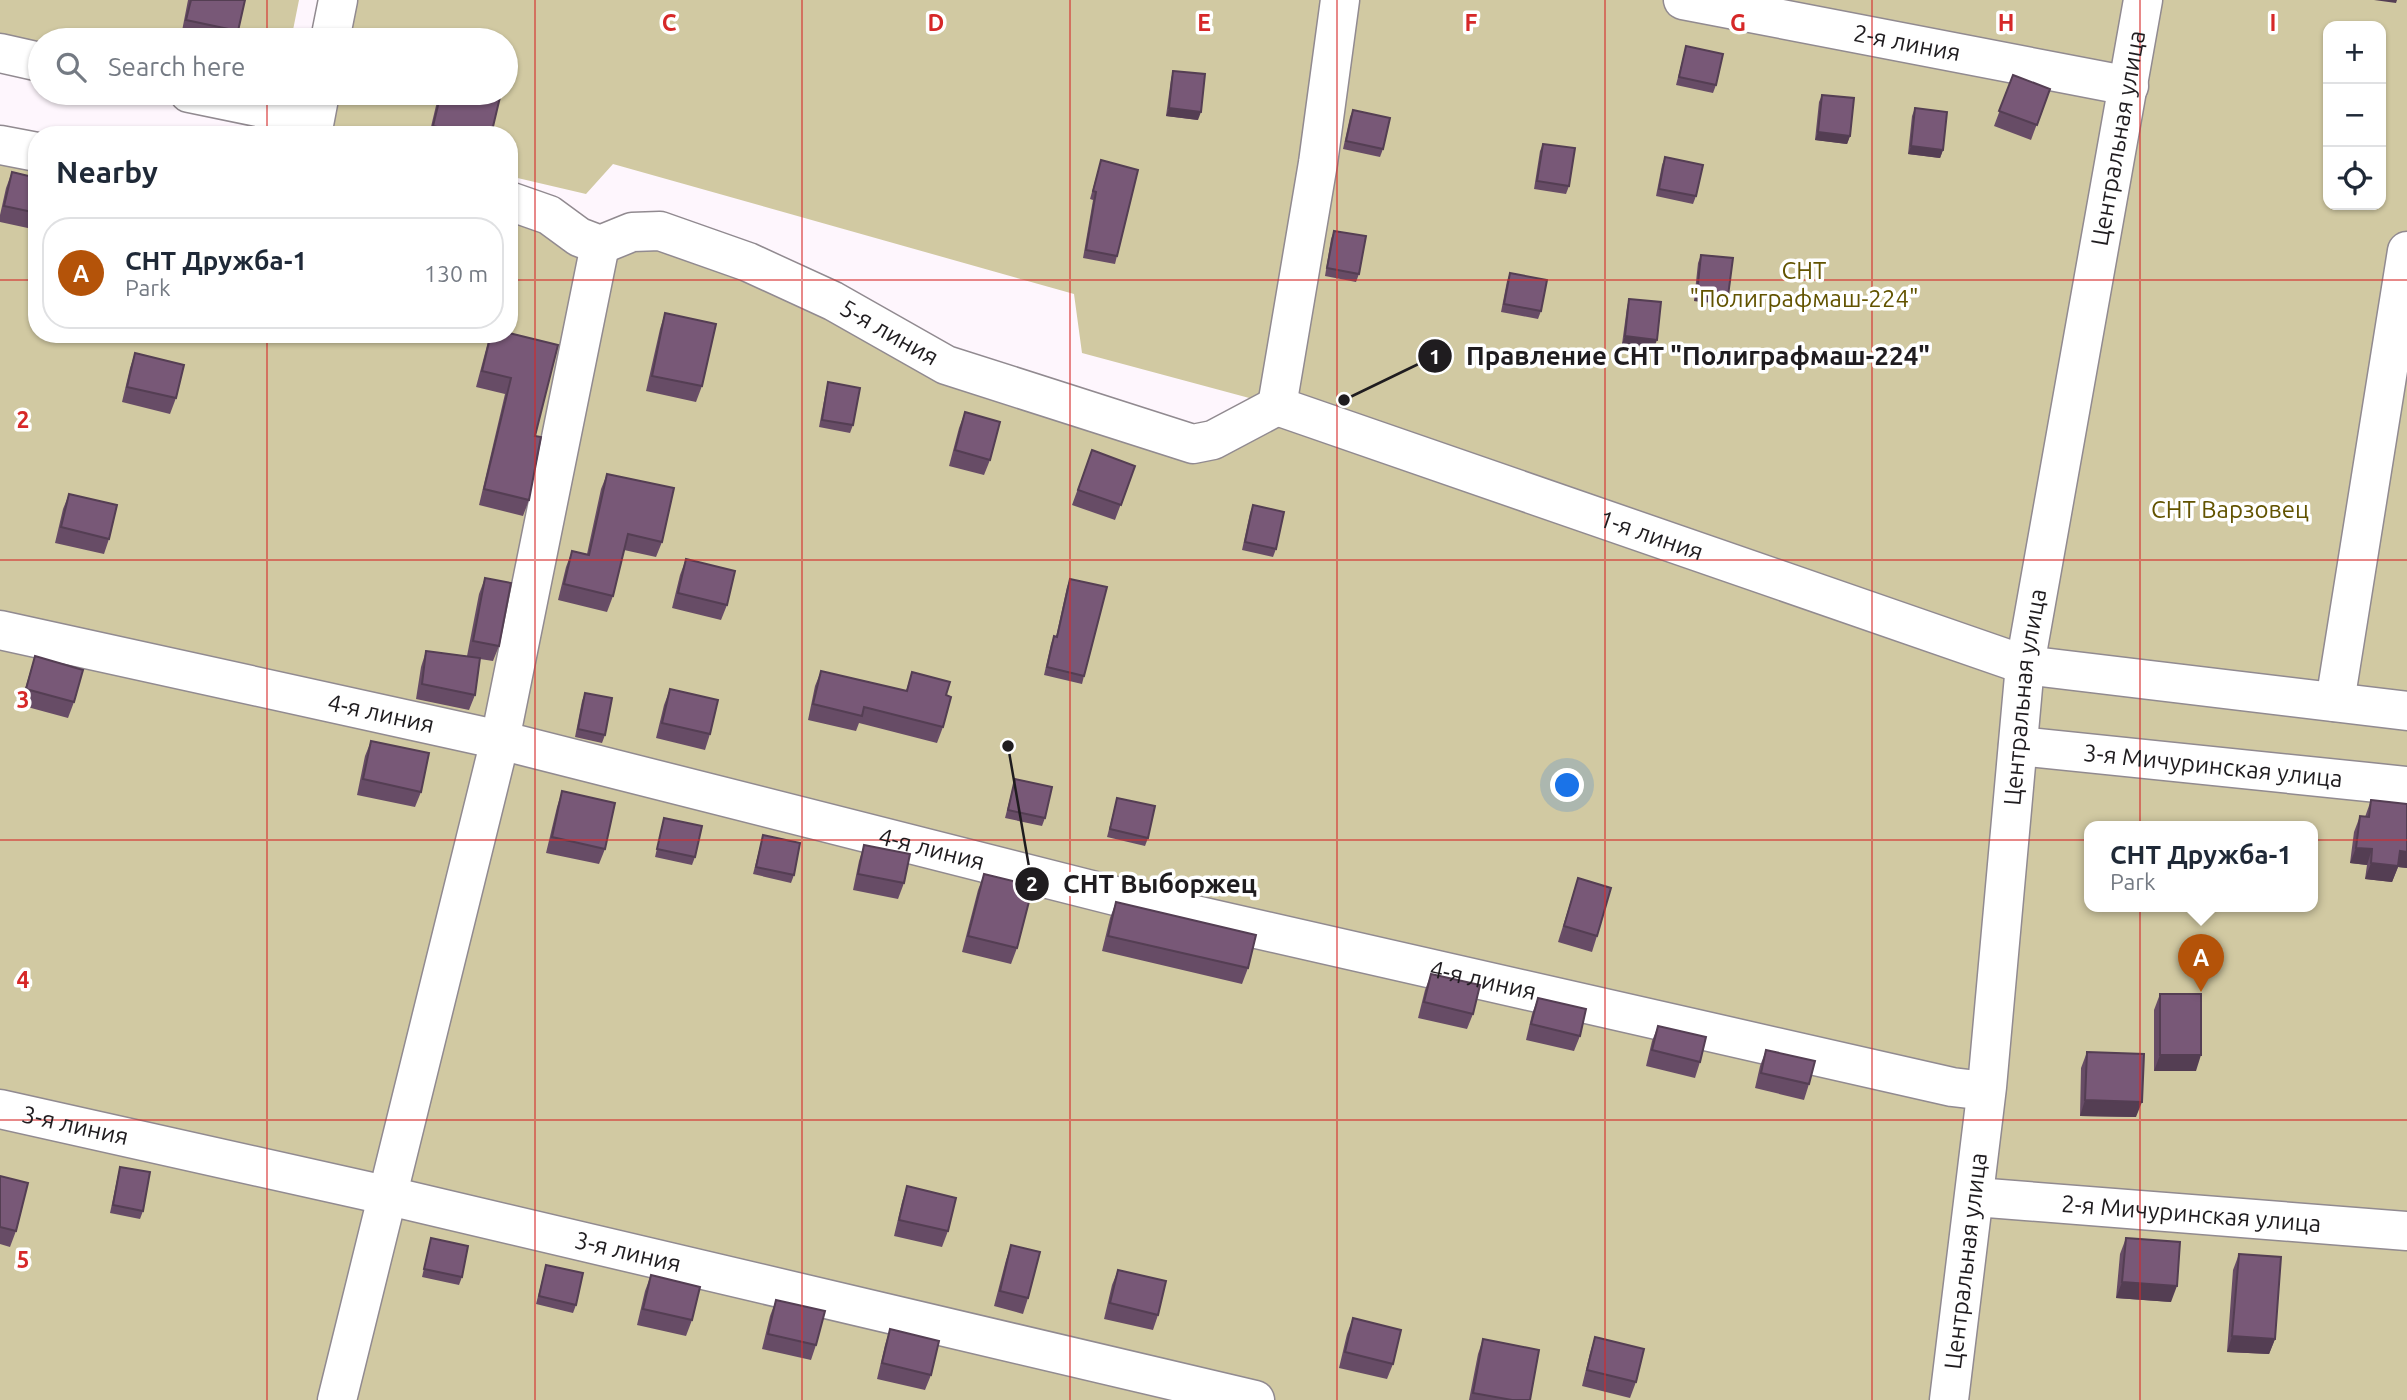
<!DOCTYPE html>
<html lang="en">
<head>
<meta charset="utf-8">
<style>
  :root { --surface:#fff; --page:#f6f6f7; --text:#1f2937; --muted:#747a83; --line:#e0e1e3; --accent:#b45309 }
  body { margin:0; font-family:Ubuntu,sans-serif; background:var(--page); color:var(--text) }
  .controls { position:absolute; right:21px; top:21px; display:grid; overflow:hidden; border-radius:14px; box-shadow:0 2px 5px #0004 }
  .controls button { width:63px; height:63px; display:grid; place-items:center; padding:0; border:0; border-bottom:2px solid var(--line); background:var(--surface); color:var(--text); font:35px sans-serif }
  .you { position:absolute; left:1568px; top:786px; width:24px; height:24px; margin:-18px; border:5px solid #fff; border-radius:50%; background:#1a73e8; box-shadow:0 0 0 10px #1a73e833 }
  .badge { display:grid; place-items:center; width:46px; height:46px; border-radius:50%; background:var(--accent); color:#fff; font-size:23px; font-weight:700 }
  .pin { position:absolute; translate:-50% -58px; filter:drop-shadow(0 2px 4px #0008) }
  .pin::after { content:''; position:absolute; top:37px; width:24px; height:21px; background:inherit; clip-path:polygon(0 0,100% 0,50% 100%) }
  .popup { position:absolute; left:2084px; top:821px; width:234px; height:91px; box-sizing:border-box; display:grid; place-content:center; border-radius:14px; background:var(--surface); filter:drop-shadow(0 2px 5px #0005); font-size:23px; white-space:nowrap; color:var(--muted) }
  .popup b { font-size:26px; color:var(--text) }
  .popup::after { content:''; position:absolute; left:50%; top:100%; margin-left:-14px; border:14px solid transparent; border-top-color:var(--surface) }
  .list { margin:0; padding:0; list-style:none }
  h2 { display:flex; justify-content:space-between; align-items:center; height:91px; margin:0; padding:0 28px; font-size:30px }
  h2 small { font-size:23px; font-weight:400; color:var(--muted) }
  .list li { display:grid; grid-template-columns:46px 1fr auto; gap:21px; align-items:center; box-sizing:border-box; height:112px; margin:0 14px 14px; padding:0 14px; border:2px solid var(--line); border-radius:28px }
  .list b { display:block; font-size:26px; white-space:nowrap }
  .list p { margin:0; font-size:23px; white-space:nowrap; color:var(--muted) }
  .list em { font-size:23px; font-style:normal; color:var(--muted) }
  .icon { flex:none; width:38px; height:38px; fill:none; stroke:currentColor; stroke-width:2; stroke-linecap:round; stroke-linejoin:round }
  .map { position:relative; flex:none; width:2407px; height:1400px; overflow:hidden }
  .search { position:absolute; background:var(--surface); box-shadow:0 2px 5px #0004; left:28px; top:28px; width:490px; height:77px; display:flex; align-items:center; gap:18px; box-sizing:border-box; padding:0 24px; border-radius:38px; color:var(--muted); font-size:26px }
  .panel { position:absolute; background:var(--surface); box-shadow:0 2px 5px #0004; left:28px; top:126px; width:490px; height:217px; border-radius:28px }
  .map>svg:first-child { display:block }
</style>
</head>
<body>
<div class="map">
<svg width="2407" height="1400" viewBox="0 0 2407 1400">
  <rect width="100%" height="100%" fill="#fef6fd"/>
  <path fill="#d1c9a2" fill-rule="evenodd" d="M0,0H299L291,40H40V61L0,53Z
    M338,0H2407V1400H0V144L37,152V334H509V203L579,237L645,232L943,354L1193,444L1253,399L1082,353L1074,294L613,164L586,194L509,176V135H337L313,129L320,93H506V40H330ZM2328,26H2381V205H2328ZM2089,826H2313V906H2089Z"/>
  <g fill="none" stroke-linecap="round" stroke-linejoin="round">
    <g stroke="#918a90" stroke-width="41">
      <g id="minor">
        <path id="s1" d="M1683,0L2129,86"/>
        <path d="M330,40L338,0"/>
        <path d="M0,53L40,62"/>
        <path d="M189,93L277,111L312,135L320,93"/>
        <path d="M0,145L37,152"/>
        <path id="s2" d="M509,201L549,215L579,237L600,245L632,232L660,231L748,262L833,301L946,365L1193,444L1213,440L1277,406"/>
        <path id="s3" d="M1277,406L2025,665L2407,711"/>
        <path d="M1277,406L1318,163L1340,0"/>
        <path id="s4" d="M0,630L500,740L1147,904L1952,1087L1986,1091"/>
        <path d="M2335,702L2407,251"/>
        <path id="s5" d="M2018,746L2407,786"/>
        <path id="s6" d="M0,1109L385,1195L1255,1400"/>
        <path id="s7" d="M1975,1197L2407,1231"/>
        <path d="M337,1400L500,740L600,245"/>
        <path id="s8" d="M1949,1400L1987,1087L2025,665L2143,0"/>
      </g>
    </g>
    <use href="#minor" stroke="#fff" stroke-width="38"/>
  </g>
  <path fill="#674c66" d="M188,0H245L238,31L235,40H202L181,36Z
    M1686,46L1716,85L1713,93L1676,85Z
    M1173,71L1198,120L1166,116L1171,79Z
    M2013,75L2050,89L2031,140L1994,126Z
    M439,93H501L491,135H429Z
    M1822,95L1850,136L1847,144L1815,140L1819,102Z
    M1915,108L1943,150L1940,158L1908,154L1912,116Z
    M1353,110L1383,149L1380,157L1343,149L1350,117Z
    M1543,144L1569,186L1566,194L1534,189L1540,151Z
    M1665,157L1696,196L1693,204L1656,196L1662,165Z
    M1101,160L1117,256L1115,264L1083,258L1093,200L1090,199Z
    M12,172L37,178V230L0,222V215L6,188Z
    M1334,231L1359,274L1356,282L1325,276L1331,239Z
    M1701,255L1728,296L1726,304L1694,301L1698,263Z
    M1510,273L1541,311L1538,319L1501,312L1507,281Z
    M1629,299L1654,348L1622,344L1627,307Z
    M665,313L702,386L696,402L646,391L660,329Z
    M490,334H509L535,436L529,500L523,516L479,505L505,394L476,387Z
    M135,353L176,398L170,414L122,402L130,368Z
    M828,382L853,425L850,433L819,427L826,390Z
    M965,412L990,460L984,475L949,466L959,428Z
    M1092,450L1135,466L1115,520L1072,505Z
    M607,474L662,542L656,557L624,550L613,596L607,612L558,600L566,567L572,551L587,554L601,489Z
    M69,494L109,539L104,554L55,543L63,509Z
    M1253,505L1276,549L1273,557L1242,550L1250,513Z
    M686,559L727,605L721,620L672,608L680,575Z
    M485,578L499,646L493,661L480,659L475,695L469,710L416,699L421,667L426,651L467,656L479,594Z
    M1070,579L1084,676L1082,684L1044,675L1051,644L1054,636L1056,637L1067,587Z
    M35,656L74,702L68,718L20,705Z
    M821,671L906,691L912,672L946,695L943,727L937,743L859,723L856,731L808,720L815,686Z
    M670,689L710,734L705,750L656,738L664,705Z
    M585,693L605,735L602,743L575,737L582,701Z
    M371,741L421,792L415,807L357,795L365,756Z
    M1015,779L1045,818L1042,826L1005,818Z
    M562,791L605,849L599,864L546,853L557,807Z
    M1117,798L1148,838L1145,846L1107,837Z
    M2371,800L2407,804V868L2398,867L2392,882L2365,879L2367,865L2350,863L2354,832L2360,816L2365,817Z
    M664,818L695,857L692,865L655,857Z
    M763,835L794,875L791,883L753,874Z
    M864,845L904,883L898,899L853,890L859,861Z
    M984,874L1017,948L1011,964L962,952L978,890Z
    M1578,878L1597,936L1592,952L1558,942Z
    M1116,902L1248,968L1242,984L1102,951L1110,918Z
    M1431,974L1473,1014L1467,1029L1418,1018L1425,990Z
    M2160,994L2196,1071H2154V1010Z
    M1538,998L1580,1036L1574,1051L1526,1040L1532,1014Z
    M1658,1026L1700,1062L1695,1078L1646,1066L1652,1041Z
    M1766,1050L1809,1084L1804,1100L1755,1088L1760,1066Z
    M2087,1052L2136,1117L2080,1116L2081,1068Z
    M120,1167L143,1211L140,1219L110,1213L118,1175Z
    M0,1176L16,1231L10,1247L0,1244Z
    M907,1186L948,1231L942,1247L894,1236L902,1202Z
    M431,1238L462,1277L459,1285L422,1277Z
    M2126,1238L2171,1302L2116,1298L2120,1254Z
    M1011,1245L1028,1298L1023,1314L994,1306L1006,1260Z
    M2239,1254L2275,1339L2269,1354L2227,1352L2233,1270Z
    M546,1265L576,1305L573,1313L536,1304Z
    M1118,1270L1158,1315L1153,1330L1104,1319L1112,1285Z
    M651,1275L692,1320L686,1336L637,1325L645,1291Z
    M776,1300L816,1345L811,1360L762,1349L770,1316Z
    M1353,1318L1393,1364L1387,1379L1339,1368L1347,1334Z
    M890,1329L931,1375L925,1390L877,1379L885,1345Z
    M1595,1337L1636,1382L1630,1398L1582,1386L1590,1353Z
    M1483,1339L1530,1400H1469L1478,1354Z"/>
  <path fill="#543e53" d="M2374,0H2397L2396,3Z
    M1169,108L1201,112L1198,120L1166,116Z
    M1818,132L1850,136L1847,144L1815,140Z
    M1911,146L1943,150L1940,158L1908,154Z
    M1697,293L1728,296L1726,304L1694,301Z
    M1625,336L1657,340L1654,348L1622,344Z
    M2356,848L2372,849L2367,865L2350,863Z
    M2400,851L2407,852V868L2398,867L2392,882L2365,879L2371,863Z
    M2160,1055H2201L2196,1071H2154Z
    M2085,1100L2142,1102L2136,1117L2080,1116Z
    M2122,1282L2177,1286L2171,1302L2116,1298Z
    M2232,1336L2275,1339L2269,1354L2227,1352Z"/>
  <path fill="#785877" stroke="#543e53" stroke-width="2" d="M191,0H245L238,31L186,20Z
    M1686,46L1723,54L1716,85L1679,77Z
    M1173,71L1205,74L1201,112L1169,108Z
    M2013,75L2050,89L2037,125L1999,111Z
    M441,93H501L491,135H469L433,126Z
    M1822,95L1854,98L1850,136L1818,132Z
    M1915,108L1947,112L1943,150L1911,146Z
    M1353,110L1390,118L1383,149L1346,141Z
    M1543,144L1575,148L1569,186L1537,181Z
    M1665,157L1703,165L1696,196L1659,189Z
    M1101,160L1138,170L1117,256L1086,250L1096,192L1093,191Z
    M12,172L37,178V213L4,206Z
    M1334,231L1366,236L1359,274L1327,268Z
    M1701,255L1733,258L1728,296L1697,293Z
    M1510,273L1547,280L1541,311L1504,304Z
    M1629,299L1661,302L1657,340L1625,336Z
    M665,313L716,324L702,386L652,376Z
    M509,333L558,345L535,436L541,437L529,500L484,489L511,378L482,371L491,334H509Z
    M135,353L184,365L176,398L127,387Z
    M828,382L860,388L853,425L822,420Z
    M965,412L1000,422L990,460L955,450Z
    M1092,450L1135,466L1121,505L1078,490Z
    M607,474L674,488L662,542L628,534L613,596L564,584L572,551L589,555Z
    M69,494L117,505L109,539L61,527Z
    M1253,505L1284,512L1276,549L1245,542Z
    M686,559L735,571L727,605L678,593Z
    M485,578L511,583L499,646L473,641Z
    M1070,579L1107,587L1084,676L1047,667L1054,636L1057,637Z
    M426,651L480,658L475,695L422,684Z
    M35,656L83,670L74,702L26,689Z
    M821,671L907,691L912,672L950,682L946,695L951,697L943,727L864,707L862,716L813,704Z
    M670,689L718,700L710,734L662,723Z
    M585,693L612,698L605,735L578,729Z
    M371,741L429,753L421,792L363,779Z
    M1015,779L1052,787L1045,818L1008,810Z
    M562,791L615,803L605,849L552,837Z
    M1117,798L1155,806L1148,838L1110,829Z
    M2371,800L2407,804V852L2400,851L2398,866L2371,863L2372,849L2356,848L2360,816L2369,817Z
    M664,818L702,826L695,857L657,849Z
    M763,835L800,843L794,875L756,867Z
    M864,845L910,854L904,883L858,874Z
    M984,874L1033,886L1017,948L968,936Z
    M1578,878L1611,888L1597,936L1564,926Z
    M1116,902L1256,935L1248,968L1108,936Z
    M1431,974L1480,985L1473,1014L1424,1002Z
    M2160,994H2201V1055H2160Z
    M1538,998L1586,1009L1580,1036L1531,1024Z
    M1658,1026L1706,1037L1700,1062L1652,1050Z
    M1766,1050L1815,1061L1809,1084L1761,1073Z
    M2087,1052L2144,1054L2142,1102L2085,1100Z
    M120,1167L150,1172L143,1211L113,1205Z
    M0,1176L28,1183L16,1231L0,1227Z
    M907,1186L956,1198L948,1231L899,1220Z
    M431,1238L468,1246L462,1277L424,1269Z
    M2126,1238L2180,1242L2177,1286L2122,1282Z
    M1011,1245L1040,1252L1028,1298L1000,1291Z
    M2239,1254L2281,1257L2275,1339L2232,1336Z
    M546,1265L583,1273L576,1305L539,1296Z
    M1118,1270L1166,1281L1158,1315L1110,1303Z
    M651,1275L700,1287L692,1320L643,1309Z
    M776,1300L825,1311L816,1345L768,1334Z
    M1353,1318L1401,1330L1393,1364L1345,1352Z
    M890,1329L939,1341L931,1375L882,1363Z
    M1595,1337L1644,1349L1636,1382L1587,1370Z
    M1483,1339L1539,1350L1530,1400H1512L1473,1393Z"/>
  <path fill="none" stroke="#d62828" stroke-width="2" stroke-opacity="0.55" d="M267,0V40M535,0V1400M802,0V1400M1070,0V1400M1337,0V1400M1605,0V1400M1872,0V1400M2140,0V1400M267,93V135M0,280H37M509,280H2407M267,334V1400M0,560H2407M0,840H2407M0,1120H2407"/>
  <g text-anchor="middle" stroke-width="7" stroke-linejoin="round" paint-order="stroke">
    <g font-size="24" fill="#1f1c1f" stroke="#fff">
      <text dy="8" stroke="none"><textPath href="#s1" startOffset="228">2-я линия</textPath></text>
      <text dy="8" stroke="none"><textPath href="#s8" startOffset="1274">Центральная улица</textPath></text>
      <text dy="8" stroke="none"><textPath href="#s2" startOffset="416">5-я линия</textPath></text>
      <text dy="8" stroke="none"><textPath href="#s3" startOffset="396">1-я линия</textPath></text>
      <text dy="8" stroke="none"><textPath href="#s8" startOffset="707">Центральная улица</textPath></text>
      <text dy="8" stroke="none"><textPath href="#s4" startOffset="390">4-я линия</textPath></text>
      <text dy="8" stroke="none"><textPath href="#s5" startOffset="196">3-я Мичуринская улица</textPath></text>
      <text dy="8" stroke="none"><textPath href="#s4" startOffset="957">4-я линия</textPath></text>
      <text dy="8" stroke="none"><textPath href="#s4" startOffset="1524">4-я линия</textPath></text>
      <text dy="8" stroke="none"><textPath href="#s6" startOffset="77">3-я линия</textPath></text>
      <text dy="8" stroke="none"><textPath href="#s7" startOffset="217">2-я Мичуринская улица</textPath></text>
      <text dy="8" stroke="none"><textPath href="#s6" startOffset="644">3-я линия</textPath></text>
      <text dy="8" stroke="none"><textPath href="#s8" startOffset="140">Центральная улица</textPath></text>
    </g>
    <g font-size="24" fill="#625300" stroke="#fff">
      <text x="1804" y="279">СНТ<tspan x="1804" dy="28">"Полиграфмаш-224"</tspan></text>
      <text x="2230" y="518">СНТ Варзовец</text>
    </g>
  </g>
  <g font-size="23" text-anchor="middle" font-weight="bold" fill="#d62828" stroke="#fff" stroke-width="7" stroke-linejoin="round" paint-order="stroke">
    <text x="669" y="31">C</text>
    <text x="936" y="31">D</text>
    <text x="1204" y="31">E</text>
    <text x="1471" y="31">F</text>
    <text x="1738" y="31">G</text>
    <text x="2006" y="31">H</text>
    <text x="2273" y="31">I</text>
    <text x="23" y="428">2</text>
    <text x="23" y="708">3</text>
    <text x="23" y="988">4</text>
    <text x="23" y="1268">5</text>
  </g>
  <path fill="none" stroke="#1f1c1f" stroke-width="2.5" d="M1344 400L1435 356M1008 746L1032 884"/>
  <g fill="#1f1c1f" stroke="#fff" stroke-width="2.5">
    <circle cx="1344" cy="400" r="7"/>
    <circle cx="1008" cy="746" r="7"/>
    <circle cx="1435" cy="356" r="18"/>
    <circle cx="1032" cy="884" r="18"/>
  </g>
  <g font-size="21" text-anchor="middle" font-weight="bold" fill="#fff">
    <text x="1435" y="364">1</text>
    <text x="1032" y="891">2</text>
  </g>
  <g font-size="26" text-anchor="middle" font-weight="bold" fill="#1f1c1f" stroke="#fff" stroke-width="7" stroke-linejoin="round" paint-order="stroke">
    <text x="1698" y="365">Правление СНТ "Полиграфмаш-224"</text>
    <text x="1160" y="893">СНТ Выборжец</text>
  </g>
</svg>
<div class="controls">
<button>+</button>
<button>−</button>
<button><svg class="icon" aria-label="locate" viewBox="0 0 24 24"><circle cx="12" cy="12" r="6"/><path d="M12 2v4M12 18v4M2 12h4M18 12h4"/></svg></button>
</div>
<div class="you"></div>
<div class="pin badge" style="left:2201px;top:992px">A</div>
<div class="popup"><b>СНТ Дружба-1</b>Park</div>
<div class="search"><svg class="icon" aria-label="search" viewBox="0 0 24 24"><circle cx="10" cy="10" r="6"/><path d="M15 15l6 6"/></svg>Search here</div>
<section class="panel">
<h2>Nearby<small></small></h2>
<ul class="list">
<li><span class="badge">A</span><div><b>СНТ Дружба-1</b><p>Park</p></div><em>130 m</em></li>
</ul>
</section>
</div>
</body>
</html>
